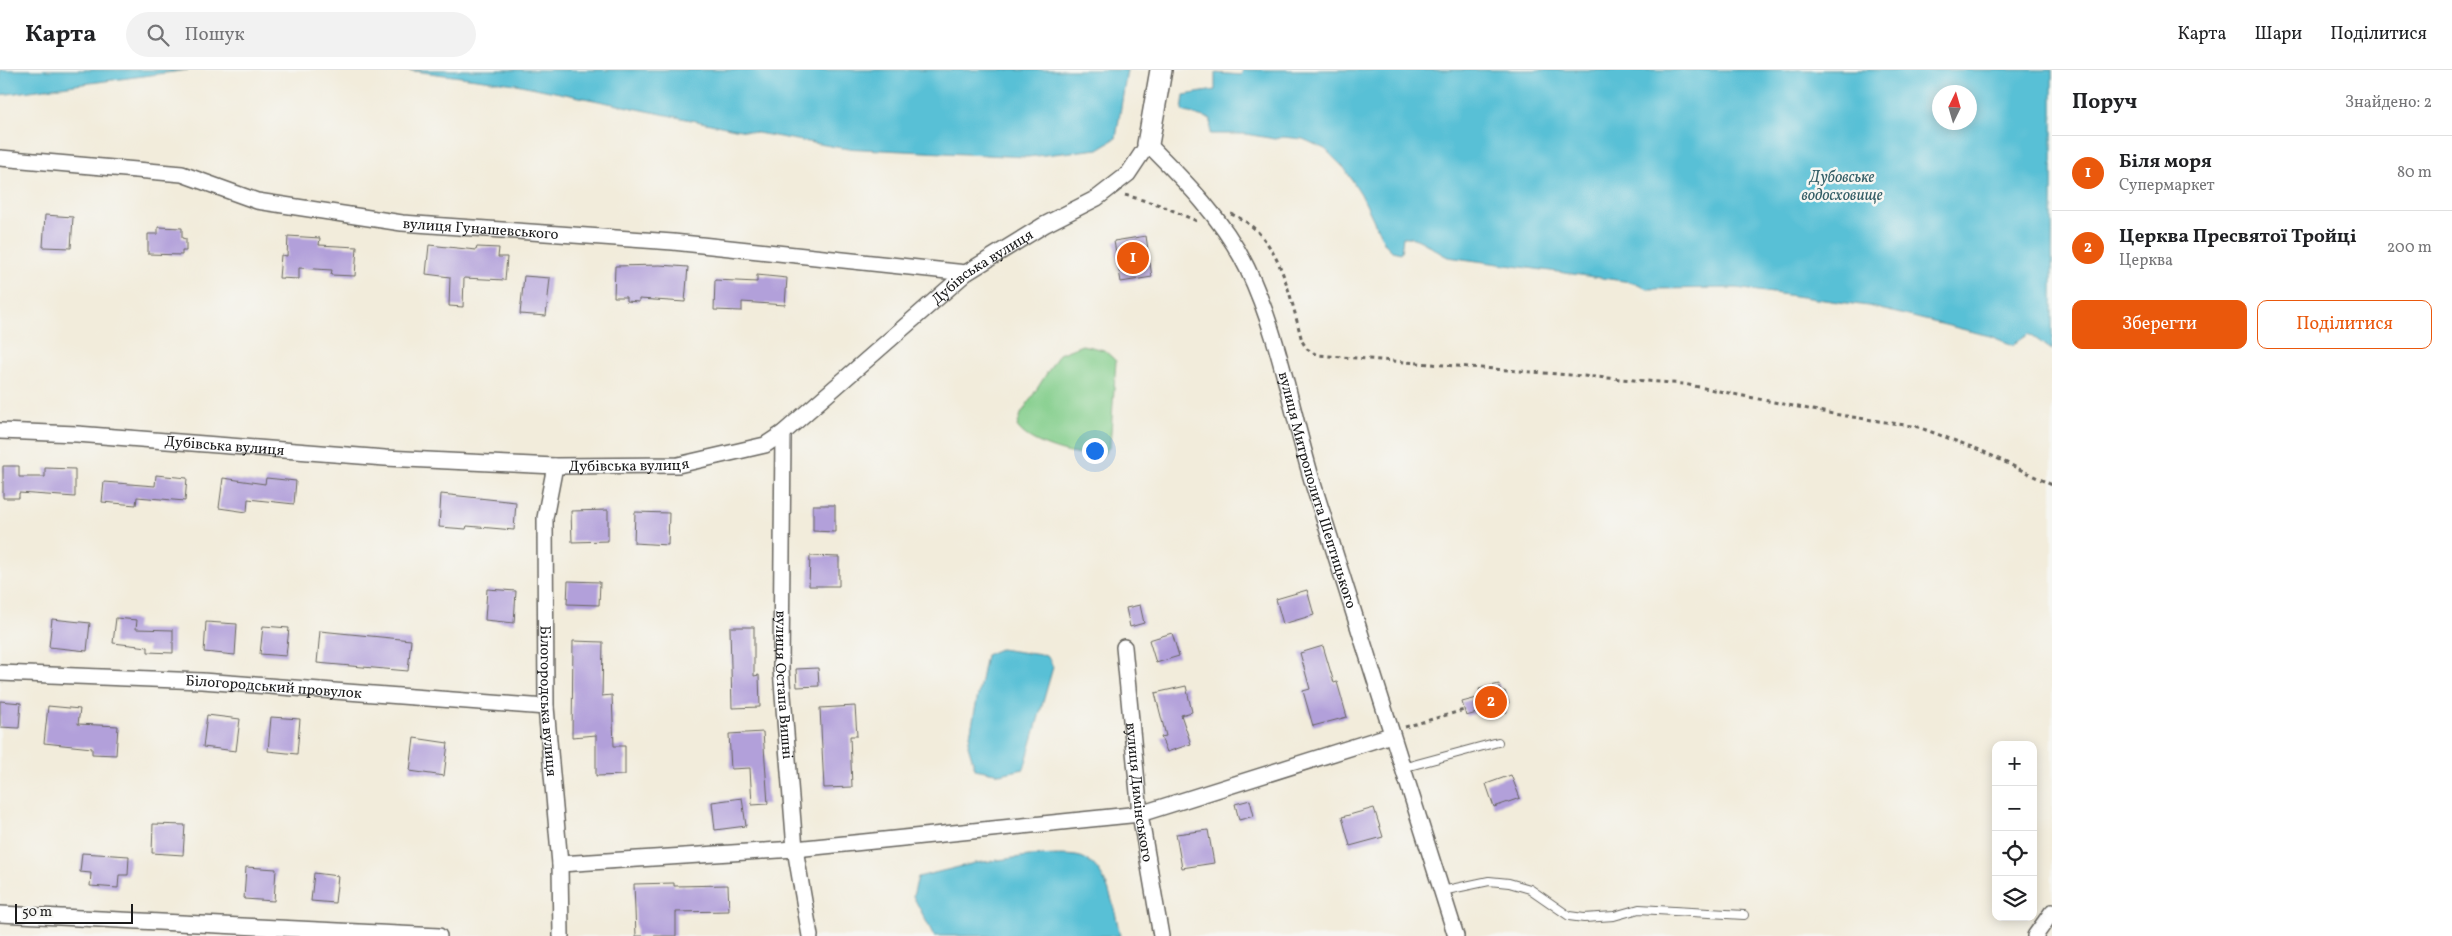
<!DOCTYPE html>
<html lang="uk">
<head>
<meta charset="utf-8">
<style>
  :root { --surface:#fff; --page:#f2f2f2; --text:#202124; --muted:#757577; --line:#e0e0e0; --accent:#ea580c }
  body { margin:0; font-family:Vollkorn,serif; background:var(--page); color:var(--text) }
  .controls { position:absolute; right:15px; bottom:15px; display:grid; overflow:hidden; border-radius:10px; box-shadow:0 2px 12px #0003 }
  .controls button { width:45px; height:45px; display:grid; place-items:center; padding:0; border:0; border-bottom:1px solid var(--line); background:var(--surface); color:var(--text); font:25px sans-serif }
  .compass { position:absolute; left:1932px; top:15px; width:45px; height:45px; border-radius:50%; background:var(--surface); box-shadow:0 2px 12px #0003; rotate:5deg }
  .scale { position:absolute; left:15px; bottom:12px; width:118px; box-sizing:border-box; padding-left:5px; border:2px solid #1c1c1c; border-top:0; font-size:14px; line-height:18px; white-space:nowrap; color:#1c1c1c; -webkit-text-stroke:4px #f6f6f2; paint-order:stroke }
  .you { position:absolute; left:1094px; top:380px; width:18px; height:18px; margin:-12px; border:4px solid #fff; border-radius:50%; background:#1a73e8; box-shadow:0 0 0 8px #1a73e833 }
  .badge { display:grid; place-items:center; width:32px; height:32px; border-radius:50%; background:var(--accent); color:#fff; font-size:16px; font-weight:700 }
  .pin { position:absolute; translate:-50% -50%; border:2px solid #fff; box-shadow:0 1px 5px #0006 }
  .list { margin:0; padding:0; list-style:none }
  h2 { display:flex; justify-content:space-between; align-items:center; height:65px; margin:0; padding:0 20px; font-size:21px }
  h2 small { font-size:16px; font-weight:400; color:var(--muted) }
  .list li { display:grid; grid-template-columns:32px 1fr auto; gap:15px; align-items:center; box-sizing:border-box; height:75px; padding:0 20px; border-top:1px solid var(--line) }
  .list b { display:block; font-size:19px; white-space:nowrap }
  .list p { margin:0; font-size:16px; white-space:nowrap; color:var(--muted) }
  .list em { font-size:16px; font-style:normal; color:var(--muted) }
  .actions { display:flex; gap:10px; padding:15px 20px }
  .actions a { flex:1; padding:11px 0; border:1px solid var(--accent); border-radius:10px; text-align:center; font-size:18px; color:var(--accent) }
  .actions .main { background:var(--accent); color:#fff }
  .icon { flex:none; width:28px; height:28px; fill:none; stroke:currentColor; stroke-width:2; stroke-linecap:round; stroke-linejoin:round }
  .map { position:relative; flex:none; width:2052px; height:866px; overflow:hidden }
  header { display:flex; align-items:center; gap:30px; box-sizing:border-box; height:70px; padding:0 25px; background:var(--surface); border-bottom:1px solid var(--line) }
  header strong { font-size:24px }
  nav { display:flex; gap:28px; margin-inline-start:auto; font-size:18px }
  .search { width:350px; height:45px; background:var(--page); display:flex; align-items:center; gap:12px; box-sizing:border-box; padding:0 18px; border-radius:28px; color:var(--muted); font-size:19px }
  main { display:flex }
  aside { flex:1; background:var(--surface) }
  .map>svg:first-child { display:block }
</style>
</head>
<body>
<header>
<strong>Карта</strong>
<div class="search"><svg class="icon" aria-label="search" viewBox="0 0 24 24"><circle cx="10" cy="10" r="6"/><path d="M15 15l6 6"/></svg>Пошук</div>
<nav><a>Карта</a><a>Шари</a><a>Поділитися</a></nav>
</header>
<main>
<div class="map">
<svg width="2052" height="866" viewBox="0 0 2052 866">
  <rect width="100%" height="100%" fill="#f6f6f2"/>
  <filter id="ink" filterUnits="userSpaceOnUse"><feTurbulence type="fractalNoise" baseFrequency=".02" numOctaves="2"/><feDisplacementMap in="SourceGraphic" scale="10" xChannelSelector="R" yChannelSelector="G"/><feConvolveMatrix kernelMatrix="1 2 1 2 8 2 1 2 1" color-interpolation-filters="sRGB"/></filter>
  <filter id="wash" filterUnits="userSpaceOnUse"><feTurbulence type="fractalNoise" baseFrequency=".0096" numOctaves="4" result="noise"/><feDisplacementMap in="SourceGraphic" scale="20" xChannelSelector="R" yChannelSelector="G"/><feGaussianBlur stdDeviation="1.12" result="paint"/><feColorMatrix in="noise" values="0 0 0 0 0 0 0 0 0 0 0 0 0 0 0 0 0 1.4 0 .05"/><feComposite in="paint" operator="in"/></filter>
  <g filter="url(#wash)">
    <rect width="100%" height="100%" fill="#f2ecdb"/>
    <path fill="#83ce8b" stroke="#507554" d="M1082,275L1104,280L1116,291L1110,376L1102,386C1081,389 1027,374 1017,356L1021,344L1059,284Z"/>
    <path fill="#59c0d6" stroke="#3a6e79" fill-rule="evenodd" d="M0,0H188L0,25Z
      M406,0H1127L1116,68L1098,79L1027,87L842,78L735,59L516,14Z
      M1243,0H2052V280L2029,264L2013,275L1990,266L1868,236L1736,218L1647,219L1631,212L1448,187C1434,181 1419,165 1403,167L1401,183L1392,181L1385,174L1361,124L1345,99L1325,79L1303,69L1283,67L1275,69L1246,64H1210L1211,49L1182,41L1184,25L1215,20V3L1241,5ZM1970,22V52H1940V22Z
      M1000,579L1048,586L1053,597L1024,699L1000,704L975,699L968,675L986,585Z
      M1029,786C1044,786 1061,784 1076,786C1107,790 1115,841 1120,866H934L913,826L918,807L975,793Z"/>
    <g id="blocks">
      <path fill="#b2a0da" d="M45,145L73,147L71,178L43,177Z
        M158,157L182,158V168L186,169V181H182V185L148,184V164H158Z
        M288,166L320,168L319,175L357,177L355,206L331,205L332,200L299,198V209L279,208L281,185L287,186Z
        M1146,166L1152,207L1121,212L1114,171Z
        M429,175L476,180L477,177L499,178L498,187H507L505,210L464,208L463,237L449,236L450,207L426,204Z
        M660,195L688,197L685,232L639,229V232L626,231V227H614L615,196Z
        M757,205L787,208L785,235L742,232V241L714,240L715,210L757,212Z
        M524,206L550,208L546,246L520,244Z
        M3,396H19V407H45V398L75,399V427L19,423V428H3Z
        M156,405L187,408L185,431L137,427L136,435L102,432L104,412L155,416Z
        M223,408L265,414L266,408L296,411L294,434L248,429L247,442L219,438Z
        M441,424L516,432L514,460L467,456L466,459L439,457Z
        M813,435H835V462L813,461Z
        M608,440V471L572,472L571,441Z
        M635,442L669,443L668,475L634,473Z
        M810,486L839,487V516H809Z
        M568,511L600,512L599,535L567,534Z
        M487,519L516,521L514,553L485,550Z
        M1307,520L1314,545L1283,554L1276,529Z
        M1140,535L1144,553L1130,557L1126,538Z
        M116,548L137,550L136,559L173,560V583L148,582V577L113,573Z
        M52,549L90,553L87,581L49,577Z
        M206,552L237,554L235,585L204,582Z
        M263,556L289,558L286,586L260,584Z
        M730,557H754V606L759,605L760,637L732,638Z
        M320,561L411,570L408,601L317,593Z
        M1172,563L1179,586L1156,593L1149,570Z
        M573,571L603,572L602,626L612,625L614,676H625V705L596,706V665L572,667Z
        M1323,576L1334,613L1337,612L1347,647L1313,656L1303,621L1310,619L1300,583Z
        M818,598L819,616L797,617L796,599Z
        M1499,614L1501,622L1505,621L1509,633L1505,634L1507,642L1486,648L1484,641L1466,646L1462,632L1481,627L1479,619Z
        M1186,616L1192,642L1181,645L1191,674L1167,682L1161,667L1166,666L1155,623Z
        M0,631L21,633L19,658L0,657Z
        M48,636L80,639L78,654L118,656L116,685L92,684V678L44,673Z
        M855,636L857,666H850L852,717L824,718L820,638Z
        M207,645L240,649L236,681L203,677Z
        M271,647L300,649L297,684L268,681Z
        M763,662L768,734L752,735L750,698L731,699L729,664Z
        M414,668L448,673L444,706L410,701Z
        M1511,705L1520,728L1494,737L1486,714Z
        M742,728L746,756L715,760L712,732Z
        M1250,730L1254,746L1239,750L1235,734Z
        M1374,738L1383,767L1350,776L1342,747Z
        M153,754L185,755L183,785L152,783Z
        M1208,760L1214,793L1182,798L1176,764Z
        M82,783L129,786L128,805H119L118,818L90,816L91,803L80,802Z
        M246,797L276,799L274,831L244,829Z
        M314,803L338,806L335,833L311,831Z
        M674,813V816L728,815L729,841L676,842V866H636L634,814Z"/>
    </g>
  </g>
  <g filter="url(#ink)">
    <use href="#blocks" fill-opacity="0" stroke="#67655f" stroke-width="1"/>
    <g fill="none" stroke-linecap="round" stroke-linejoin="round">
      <g stroke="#67655f" stroke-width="10">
        <path id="lane" d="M1402,698L1498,672
          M1442,821L1489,811L1509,813L1530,819L1569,846L1584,848L1614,846L1639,839L1744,845"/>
      </g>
      <g stroke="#67655f" stroke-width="18">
        <g id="street">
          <path id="s1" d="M0,88L182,104L257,131L402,153L673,172L966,203"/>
          <path id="s2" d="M0,361L77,364L385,388L555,396L678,395L765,375L783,363L966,203L1044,155L1097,128L1128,104L1148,74C1186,112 1223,149 1247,198C1280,267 1292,345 1314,417C1361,567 1409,716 1456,866"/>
          <path id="s3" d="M783,363L781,599L795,779L810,866"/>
          <path id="s4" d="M555,396L545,448L546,637L560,794L561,866"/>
          <path id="s5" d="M1124,577L1140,744L1161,866"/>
          <path id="s6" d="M0,603L202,611L546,637"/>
          <path d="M560,794L795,779L1140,744L1391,665"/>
          <path d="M0,844L439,866"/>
          <path d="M2035,866L2052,842"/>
        </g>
      </g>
      <g stroke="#67655f" stroke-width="24">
        <path id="secondary" d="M1148,74L1161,0"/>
      </g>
      <path stroke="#67655f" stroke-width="3" stroke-dasharray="4 4" stroke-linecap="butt" d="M1125,125L1160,135L1199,152
        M1231,144C1280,163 1290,226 1302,271L1307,279L1317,285L1684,314L1833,344L1918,357L1980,380L2052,415
        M1405,657L1464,640"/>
      <use href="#lane" stroke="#fff" stroke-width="8"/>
      <use href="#street" stroke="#fff" stroke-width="15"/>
      <use href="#secondary" stroke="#fff" stroke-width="21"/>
    </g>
  </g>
  <g text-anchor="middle" stroke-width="5" stroke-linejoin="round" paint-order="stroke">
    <g font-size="15" fill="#1c1c1c" stroke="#f6f6f2">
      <text dy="5" stroke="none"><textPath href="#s1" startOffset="488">вулиця Гунашевського</textPath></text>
      <text dy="5" stroke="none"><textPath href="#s2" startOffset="1050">Дубівська вулиця</textPath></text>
      <text dy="5" stroke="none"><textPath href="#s2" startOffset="225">Дубівська вулиця</textPath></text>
      <text dy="5" stroke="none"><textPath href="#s2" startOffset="630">Дубівська вулиця</textPath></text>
      <text dy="5" stroke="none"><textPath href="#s2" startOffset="1652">вулиця Митрополита Шептицького</textPath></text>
      <text dy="5" stroke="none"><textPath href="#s3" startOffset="252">вулиця Остапа Вишні</textPath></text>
      <text dy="5" stroke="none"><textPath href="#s6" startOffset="274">Білогородський провулок</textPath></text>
      <text dy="5" stroke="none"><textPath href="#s4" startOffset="236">Білогородська вулиця</textPath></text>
      <text dy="5" stroke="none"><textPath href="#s5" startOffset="146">вулиця Димінського</textPath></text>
    </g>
    <g font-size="16" font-style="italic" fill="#345e66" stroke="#f6f6f2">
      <text x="1842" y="112">Дубовське<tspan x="1842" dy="18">водосховище</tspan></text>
    </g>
  </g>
</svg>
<div class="controls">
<button>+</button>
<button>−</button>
<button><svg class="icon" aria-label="locate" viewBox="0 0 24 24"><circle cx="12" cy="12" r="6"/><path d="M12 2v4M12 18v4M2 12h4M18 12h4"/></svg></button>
<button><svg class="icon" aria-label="layers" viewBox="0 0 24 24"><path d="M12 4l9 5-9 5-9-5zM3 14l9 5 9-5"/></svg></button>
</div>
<svg class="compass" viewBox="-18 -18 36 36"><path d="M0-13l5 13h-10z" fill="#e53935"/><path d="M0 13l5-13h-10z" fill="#757577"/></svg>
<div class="scale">50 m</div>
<div class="you"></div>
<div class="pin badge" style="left:1133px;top:188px">1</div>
<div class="pin badge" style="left:1491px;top:632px">2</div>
</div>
<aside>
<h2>Поруч<small>Знайдено: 2</small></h2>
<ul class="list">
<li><span class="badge">1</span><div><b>Біля моря</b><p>Супермаркет</p></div><em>80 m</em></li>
<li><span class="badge">2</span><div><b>Церква Пресвятої Тройці</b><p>Церква</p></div><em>200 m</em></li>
</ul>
<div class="actions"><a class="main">Зберегти</a><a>Поділитися</a></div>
</aside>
</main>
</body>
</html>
